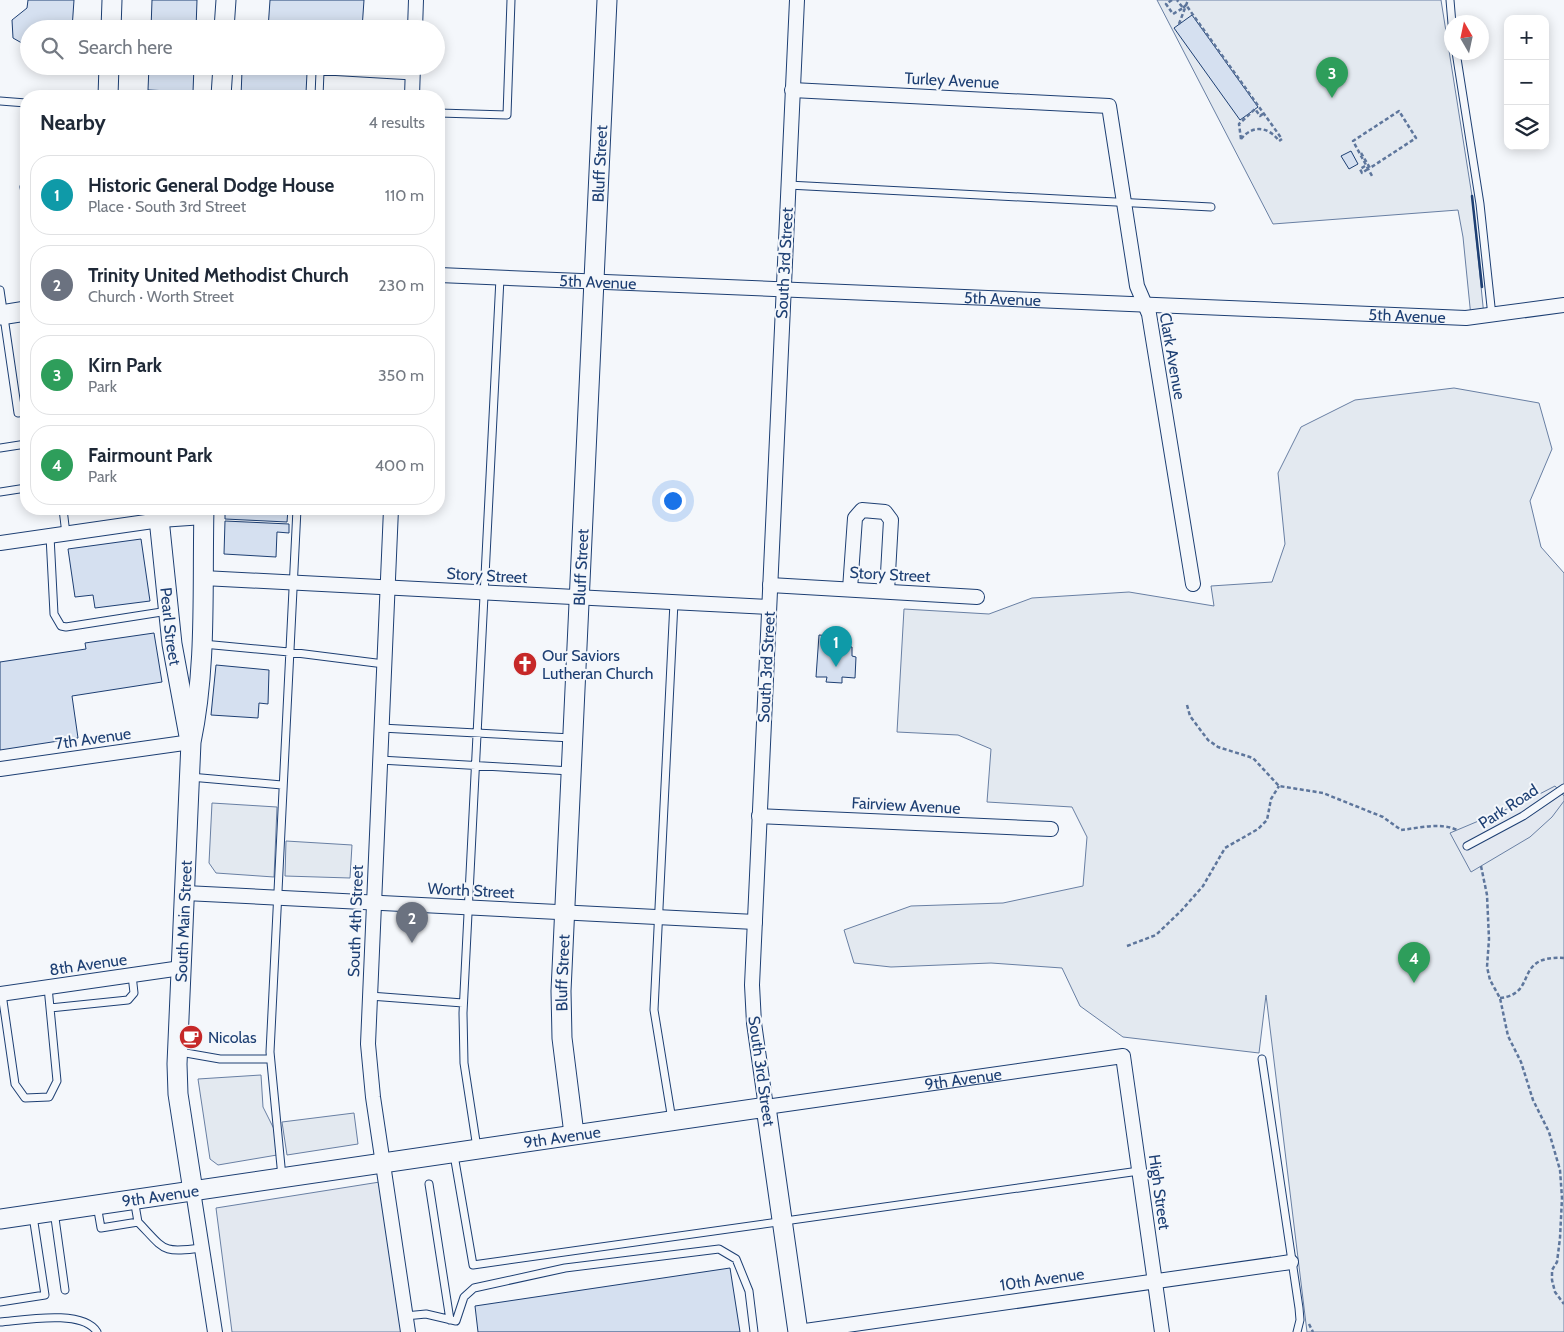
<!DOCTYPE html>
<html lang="en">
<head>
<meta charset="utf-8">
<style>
  :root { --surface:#fff; --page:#f2f2f3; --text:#1f2937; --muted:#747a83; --line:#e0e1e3; --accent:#c62828 }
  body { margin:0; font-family:Cabin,sans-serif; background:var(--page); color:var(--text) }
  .controls { position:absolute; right:15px; top:15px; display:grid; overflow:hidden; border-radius:10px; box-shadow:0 2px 12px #0003 }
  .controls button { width:45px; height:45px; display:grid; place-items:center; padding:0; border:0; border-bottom:1px solid var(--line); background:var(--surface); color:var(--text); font:25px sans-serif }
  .compass { position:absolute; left:1444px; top:15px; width:45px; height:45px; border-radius:50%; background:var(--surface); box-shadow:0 2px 12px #0003; rotate:351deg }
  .you { position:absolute; left:672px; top:500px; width:18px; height:18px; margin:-12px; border:4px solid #fff; border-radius:50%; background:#1a73e8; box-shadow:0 0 0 8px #1a73e833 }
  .badge { display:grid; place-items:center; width:32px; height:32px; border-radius:50%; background:var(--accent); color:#fff; font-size:16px; font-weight:700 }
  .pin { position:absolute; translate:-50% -41px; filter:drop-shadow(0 1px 2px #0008) }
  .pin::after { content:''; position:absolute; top:26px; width:18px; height:15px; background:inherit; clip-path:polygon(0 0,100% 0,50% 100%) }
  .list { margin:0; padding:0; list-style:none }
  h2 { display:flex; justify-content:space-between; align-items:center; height:65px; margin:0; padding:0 20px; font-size:21px }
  h2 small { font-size:16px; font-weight:400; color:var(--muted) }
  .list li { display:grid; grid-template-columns:32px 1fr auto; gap:15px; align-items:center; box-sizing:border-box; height:80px; margin:0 10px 10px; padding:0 10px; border:1px solid var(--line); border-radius:20px }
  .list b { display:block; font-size:19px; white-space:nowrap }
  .list p { margin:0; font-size:16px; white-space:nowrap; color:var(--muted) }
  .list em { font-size:16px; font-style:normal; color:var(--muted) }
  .icon { flex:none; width:28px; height:28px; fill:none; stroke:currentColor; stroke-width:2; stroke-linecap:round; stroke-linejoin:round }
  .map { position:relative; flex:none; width:1564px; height:1332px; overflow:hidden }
  .search { position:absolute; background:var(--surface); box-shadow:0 2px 12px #0003; left:20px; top:20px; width:425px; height:55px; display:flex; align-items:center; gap:12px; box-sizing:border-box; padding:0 18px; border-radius:28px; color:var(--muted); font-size:19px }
  .panel { position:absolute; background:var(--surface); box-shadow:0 2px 12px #0003; left:20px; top:90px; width:425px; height:425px; border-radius:20px }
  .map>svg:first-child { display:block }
</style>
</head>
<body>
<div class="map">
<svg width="1564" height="1332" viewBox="0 0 1564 1332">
  <rect width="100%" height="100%" fill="#f4f7fb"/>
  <path fill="#e3e9f0" stroke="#687fa3" d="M1157,0H1441L1472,196L1484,316L1471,317L1463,237L1458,210L1273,224Z
    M1454,388L1539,403L1552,449L1530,501L1541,547L1564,573V1332H1307L1266,995L1259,1053L1123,1037L1080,1006L1062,968L991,963L891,967L854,963L844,930L911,906L1003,903L1083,886L1087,837L1072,807L987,802L991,749L958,735L897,732L904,609L989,614L1032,598L1129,592L1214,606L1211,586L1272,582L1285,544L1278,473L1301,427L1355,400Z
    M212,803L277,807L274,877L216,873L209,863Z
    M286,841L352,845L350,878L285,876Z
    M261,1075L263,1107L274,1129L277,1155L218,1165L210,1159L198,1079Z
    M354,1113L358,1144L287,1155L282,1122Z"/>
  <path fill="#e3e8f0" stroke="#687fa3" d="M1555,786L1564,796V801L1552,817L1530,837L1471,872L1450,833L1526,801Z
    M386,1181L407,1332H232L216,1208Z"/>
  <path fill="#d5e0f0" stroke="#1d3f73" d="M28,0H74L72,29H29V65L27,46L13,38L12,20L27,8Z
    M152,0H197L196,29H151Z
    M270,0H364L362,29H268Z
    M1192,15L1258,107L1240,120L1174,28Z
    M149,66H194L193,92L148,90Z
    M242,71L307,73L306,93H315V96H241Z
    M1351,151L1358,164L1349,169L1341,156Z
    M225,509H288L287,522L225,519Z
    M225,521L289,524V533L277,532L276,557L224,554Z
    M141,539L150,601L95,608L93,595L75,597L68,549Z
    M154,633L162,682L72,696L78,738L0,750V662L86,649L85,643Z
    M819,635L845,637V646L852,647V656L856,657L855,678L842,677V683L826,682L827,677H816Z
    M216,665L269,670L268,704L259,703L258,718L211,715Z
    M730,1268L740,1332H478L475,1306Z"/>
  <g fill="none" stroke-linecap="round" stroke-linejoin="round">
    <g stroke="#1d3f73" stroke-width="9">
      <path id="service" d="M1450,0L1452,24
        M1456,52L1480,204L1492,316
        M243,66L413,76
        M319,96L320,72
        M0,101L26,103
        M439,113L507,115L511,0
        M26,180L24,187L26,198
        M788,185L1211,207
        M0,290L18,413L26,412
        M0,448L26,444
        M0,492L26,488
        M63,509L66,534
        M50,536L54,614L61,626L66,627L168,611
        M203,644L289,652L384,664
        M381,728L572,738
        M380,760L571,771
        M190,777L282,785
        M1467,846L1523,816L1564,788
        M2,994L15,1084L25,1098L49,1097L57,1081L48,987
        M370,996L463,1003
        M50,1008L128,1000L134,993L132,975
        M180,1052L220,1059H270
        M1262,1059L1299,1308L1300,1320L1297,1332
        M672,1120L654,1010L674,602
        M477,1148L464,1063L463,1013L500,278
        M454,1155L473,1265L1139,1171
        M282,1177L270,1052L297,509
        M429,1184L450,1320
        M97,1205L101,1228L138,1222L134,1199
        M54,1211L65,1290
        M138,1222C166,1251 161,1253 202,1248
        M0,1302L45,1295L33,1216
        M405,1316L426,1314L456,1321L464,1297L474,1288L565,1268L719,1249L736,1259L749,1291L754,1332
        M0,1322C24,1320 83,1309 97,1332"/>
    </g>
    <g stroke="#1d3f73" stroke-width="16">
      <g id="minor">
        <path id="s1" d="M797,0L752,985L754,1023L766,1107L1123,1056L1162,1332"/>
        <path d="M415,29L416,0"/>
        <path d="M792,90L1109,106L1137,286L1149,314L1193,584"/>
        <path d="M412,96L413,66"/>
        <path id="s2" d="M439,275L1466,318L1564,305"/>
        <path d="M391,509L368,1044L373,1097L408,1332"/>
        <path d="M0,543L160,520L204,517"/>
        <path d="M203,578L769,607"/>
        <path d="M770,585L977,597"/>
        <path d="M850,589L855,518L862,510L885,512L891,520L887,591"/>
        <path d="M0,769L191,742"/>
        <path d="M759,816L1051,829"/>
        <path d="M185,893L755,922"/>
        <path d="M0,994L181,968"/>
        <path d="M193,1191L215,1332"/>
        <path d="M798,1332L1291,1262"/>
      </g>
    </g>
    <g stroke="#1d3f73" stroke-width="21">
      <g id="secondary">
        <path d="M111,29L112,0"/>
        <path d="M224,29L226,0"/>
        <path d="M108,96L109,66"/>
        <path d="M221,96L223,66"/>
        <path d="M0,315L26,311"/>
        <path id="s3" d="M158,509L172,644L189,736"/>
        <path id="s4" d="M574,1134L562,1038L561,991L607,0"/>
        <path id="s5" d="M193,1191L178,1094L177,1064L191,742C207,666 202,586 204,509"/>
        <path id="s6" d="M0,1219L766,1107L798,1332"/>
      </g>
    </g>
    <path stroke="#5e769c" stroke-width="2.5" stroke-dasharray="4 2.5" stroke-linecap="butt" d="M1172,0L1166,4L1173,14L1183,8L1177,0
      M1183,8L1186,5L1282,139
      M1179,24L1188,0
      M1241,139L1239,124L1255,109L1260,116L1264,113
      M1241,139C1253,124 1269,127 1279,141L1282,139
      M1361,153L1370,168L1416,138L1399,111L1353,141L1372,176
      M1365,166L1360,169L1362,173L1368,169
      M1187,705L1190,716L1208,740L1218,747L1253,758L1279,786L1323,793L1383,817L1401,830C1419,828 1440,822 1457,830
      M1481,866L1487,895L1489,939L1487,967L1490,980L1500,998L1508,1036L1521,1062L1533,1100L1549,1132L1560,1170L1562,1198L1560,1238L1557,1262L1552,1270V1280L1555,1292L1564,1304
      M1127,946L1156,935L1181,911L1203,886L1225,848L1258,829L1267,820L1271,799L1279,786
      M1500,998C1539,994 1512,955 1564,958
      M1309,1324L1313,1332"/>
    <use href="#service" stroke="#f4f7fb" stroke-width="7"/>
    <use href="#minor" stroke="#f4f7fb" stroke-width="14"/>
    <use href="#secondary" stroke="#f4f7fb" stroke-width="19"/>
    <path stroke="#1d3f73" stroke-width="2.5" d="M1472,196L1482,287"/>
  </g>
  <defs>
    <g id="church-disc" transform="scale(1.25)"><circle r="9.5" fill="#c62828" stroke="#f4f7fb"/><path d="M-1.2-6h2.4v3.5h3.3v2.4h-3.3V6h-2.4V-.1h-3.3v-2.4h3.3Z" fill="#fff"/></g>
    <g id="cafe-disc" transform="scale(1.25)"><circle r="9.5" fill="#c62828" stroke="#f4f7fb"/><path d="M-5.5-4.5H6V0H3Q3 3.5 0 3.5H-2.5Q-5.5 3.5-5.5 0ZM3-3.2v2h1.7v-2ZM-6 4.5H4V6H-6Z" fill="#fff"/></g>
  </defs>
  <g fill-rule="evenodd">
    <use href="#church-disc" x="525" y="664"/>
    <use href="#cafe-disc" x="191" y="1037"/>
  </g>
  <g text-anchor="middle" stroke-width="4" stroke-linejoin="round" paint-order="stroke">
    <g font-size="16" fill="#1d3f73" stroke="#f4f7fb">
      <text transform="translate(952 80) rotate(3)" y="6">Turley Avenue</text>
      <text dy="6" stroke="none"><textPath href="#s4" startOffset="972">Bluff Street</textPath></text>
      <text transform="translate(784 263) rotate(-87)" y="6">South 3rd Street</text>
      <text dy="6" stroke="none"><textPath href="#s2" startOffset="159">5th Avenue</textPath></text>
      <text dy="6" stroke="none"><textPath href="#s2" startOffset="564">5th Avenue</textPath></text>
      <text dy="6" stroke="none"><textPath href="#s2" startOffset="969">5th Avenue</textPath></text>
      <text transform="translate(1173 356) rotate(80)" y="6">Clark Avenue</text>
      <text dy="6" stroke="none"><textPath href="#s4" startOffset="568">Bluff Street</textPath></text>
      <text transform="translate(890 574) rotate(3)" y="6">Story Street</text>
      <text transform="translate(487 575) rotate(3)" y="6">Story Street</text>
      <text dy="6" stroke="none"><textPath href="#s3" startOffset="118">Pearl Street</textPath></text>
      <text transform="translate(766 667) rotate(-87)" y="6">South 3rd Street</text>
      <text transform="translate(93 738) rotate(-8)" y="6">7th Avenue</text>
      <text transform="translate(906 805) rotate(3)" y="6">Fairview Avenue</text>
      <text transform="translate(1508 806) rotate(-33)" y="6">Park Road</text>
      <text transform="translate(471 890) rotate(3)" y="6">Worth Street</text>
      <text dy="6" stroke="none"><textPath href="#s5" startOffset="271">South Main Street</textPath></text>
      <text transform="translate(355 921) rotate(-88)" y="6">South 4th Street</text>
      <text transform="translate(88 964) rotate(-8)" y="6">8th Avenue</text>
      <text dy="6" stroke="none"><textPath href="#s4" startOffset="162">Bluff Street</textPath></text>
      <text transform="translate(762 1071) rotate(82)" y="6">South 3rd Street</text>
      <text dy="6" stroke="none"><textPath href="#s1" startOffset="1308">9th Avenue</textPath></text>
      <text dy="6" stroke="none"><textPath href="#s6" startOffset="568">9th Avenue</textPath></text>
      <text transform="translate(1160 1192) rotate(82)" y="6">High Street</text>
      <text dy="6" stroke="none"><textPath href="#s6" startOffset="162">9th Avenue</textPath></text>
      <text transform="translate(1042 1279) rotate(-8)" y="6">10th Avenue</text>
    </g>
    <g font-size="16" fill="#1d3f73" stroke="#f4f7fb" text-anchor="start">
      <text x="542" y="661">Our Saviors<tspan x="542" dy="18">Lutheran Church</tspan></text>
      <text x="208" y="1043">Nicolas</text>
    </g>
  </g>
</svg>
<div class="controls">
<button>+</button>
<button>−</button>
<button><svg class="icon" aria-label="layers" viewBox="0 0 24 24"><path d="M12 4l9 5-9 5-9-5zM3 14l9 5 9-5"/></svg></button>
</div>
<svg class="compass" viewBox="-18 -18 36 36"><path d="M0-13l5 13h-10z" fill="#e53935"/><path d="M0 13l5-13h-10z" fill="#747a83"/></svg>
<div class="you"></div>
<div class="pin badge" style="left:836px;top:667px;background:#0f9aa8">1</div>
<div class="pin badge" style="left:412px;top:943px;background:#6b7280">2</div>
<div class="pin badge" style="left:1332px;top:98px;background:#2e9e5b">3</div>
<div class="pin badge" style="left:1414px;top:983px;background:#2e9e5b">4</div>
<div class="search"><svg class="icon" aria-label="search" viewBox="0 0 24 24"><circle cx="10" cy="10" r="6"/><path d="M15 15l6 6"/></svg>Search here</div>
<section class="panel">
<h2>Nearby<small>4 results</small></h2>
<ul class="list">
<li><span class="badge" style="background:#0f9aa8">1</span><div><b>Historic General Dodge House</b><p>Place · South 3rd Street</p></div><em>110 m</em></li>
<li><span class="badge" style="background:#6b7280">2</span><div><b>Trinity United Methodist Church</b><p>Church · Worth Street</p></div><em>230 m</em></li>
<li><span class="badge" style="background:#2e9e5b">3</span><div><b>Kirn Park</b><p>Park</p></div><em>350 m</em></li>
<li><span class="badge" style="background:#2e9e5b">4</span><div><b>Fairmount Park</b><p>Park</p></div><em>400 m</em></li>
</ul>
</section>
</div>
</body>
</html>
